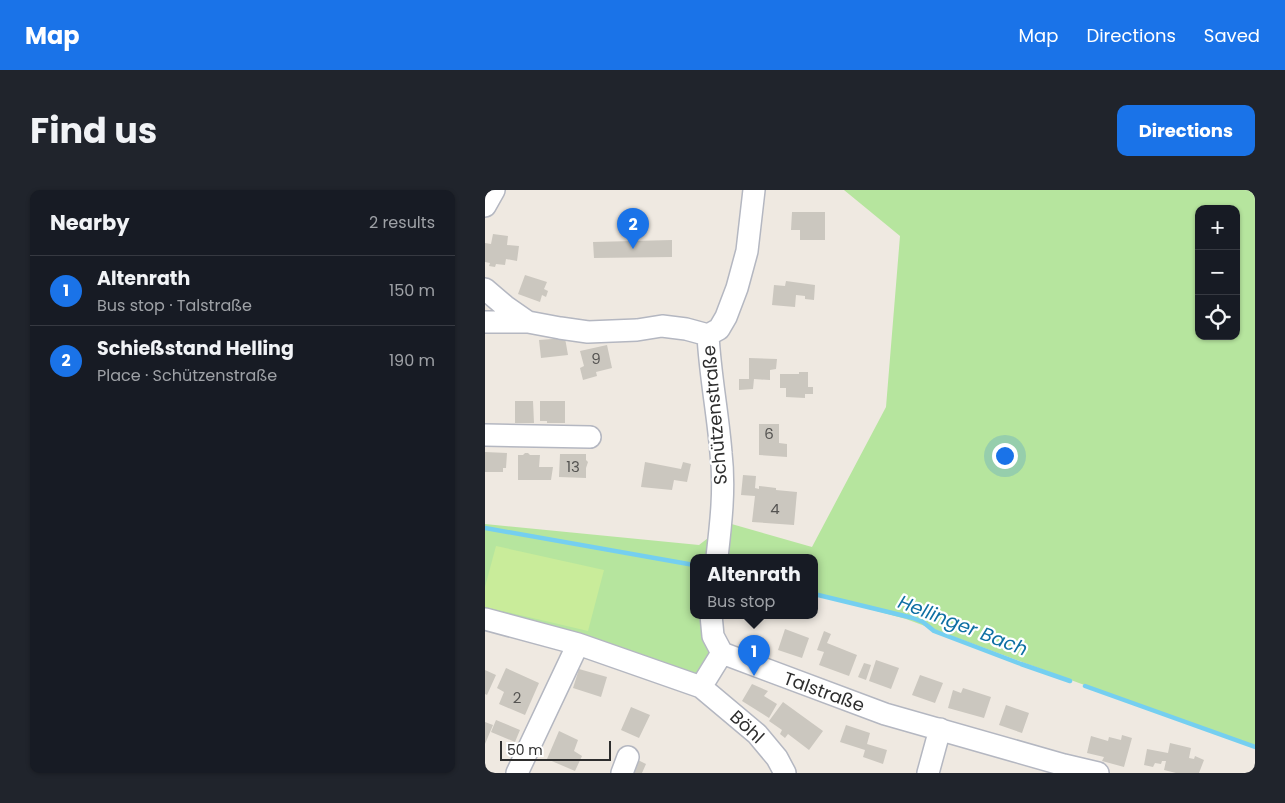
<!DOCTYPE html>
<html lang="en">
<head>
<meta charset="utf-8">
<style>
  :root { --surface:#171b24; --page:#20242c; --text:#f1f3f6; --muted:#9ea1a6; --line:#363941; --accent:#1a73e8 }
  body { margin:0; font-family:Poppins,sans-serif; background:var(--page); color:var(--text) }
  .controls { position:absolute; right:15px; top:15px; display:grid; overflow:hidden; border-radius:10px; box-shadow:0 1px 4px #0004 }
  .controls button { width:45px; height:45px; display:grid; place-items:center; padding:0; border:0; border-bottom:1px solid var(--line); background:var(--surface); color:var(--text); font:25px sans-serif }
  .scale { position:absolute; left:15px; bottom:12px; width:111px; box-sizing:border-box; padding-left:5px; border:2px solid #2e2e2e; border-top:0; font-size:14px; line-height:18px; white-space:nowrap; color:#2e2e2e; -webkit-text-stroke:4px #fff; paint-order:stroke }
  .you { position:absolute; left:519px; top:265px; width:18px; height:18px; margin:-12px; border:4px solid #fff; border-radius:50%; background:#1a73e8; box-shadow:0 0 0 8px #1a73e833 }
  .badge { display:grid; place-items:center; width:32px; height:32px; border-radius:50%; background:var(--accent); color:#fff; font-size:16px; font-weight:700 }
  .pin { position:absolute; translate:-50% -41px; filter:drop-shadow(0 1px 2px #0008) }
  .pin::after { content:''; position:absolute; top:26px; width:18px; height:15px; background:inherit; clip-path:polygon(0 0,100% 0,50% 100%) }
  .popup { position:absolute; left:205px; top:364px; width:128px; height:65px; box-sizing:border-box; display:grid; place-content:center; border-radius:10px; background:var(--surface); filter:drop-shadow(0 1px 4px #0005); font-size:16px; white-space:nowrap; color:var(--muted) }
  .popup b { font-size:19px; color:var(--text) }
  .popup::after { content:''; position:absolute; left:50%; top:100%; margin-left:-10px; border:10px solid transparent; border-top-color:var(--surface) }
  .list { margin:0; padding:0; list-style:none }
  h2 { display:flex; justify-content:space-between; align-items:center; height:65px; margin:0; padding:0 20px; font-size:21px }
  h2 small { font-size:16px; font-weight:400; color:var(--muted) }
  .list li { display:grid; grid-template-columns:32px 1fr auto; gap:15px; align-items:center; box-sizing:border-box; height:70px; padding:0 20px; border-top:1px solid var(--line) }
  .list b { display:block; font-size:19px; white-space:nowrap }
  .list p { margin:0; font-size:16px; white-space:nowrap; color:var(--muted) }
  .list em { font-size:16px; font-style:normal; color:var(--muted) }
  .icon { flex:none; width:28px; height:28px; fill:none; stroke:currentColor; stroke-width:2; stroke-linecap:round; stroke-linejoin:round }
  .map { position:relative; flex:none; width:770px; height:583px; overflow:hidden; border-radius:10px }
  header { display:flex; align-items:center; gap:30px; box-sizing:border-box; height:70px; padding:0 25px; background:var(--accent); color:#fff }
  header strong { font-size:24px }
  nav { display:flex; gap:28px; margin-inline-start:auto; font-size:18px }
  .intro { display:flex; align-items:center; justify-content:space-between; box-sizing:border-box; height:120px; padding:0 30px }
  h1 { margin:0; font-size:35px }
  .button { padding:12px 22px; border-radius:10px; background:var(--accent); color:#fff; font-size:18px; font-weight:700 }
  main { display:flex; gap:30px; padding:0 30px }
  aside { flex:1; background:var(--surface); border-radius:10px; box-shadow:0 1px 4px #0004 }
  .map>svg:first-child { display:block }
</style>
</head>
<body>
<header>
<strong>Map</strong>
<nav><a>Map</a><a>Directions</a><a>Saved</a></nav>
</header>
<div class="intro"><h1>Find us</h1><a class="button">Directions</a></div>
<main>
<aside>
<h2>Nearby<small>2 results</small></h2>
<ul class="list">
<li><span class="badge">1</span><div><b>Altenrath</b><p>Bus stop · Talstraße</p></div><em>150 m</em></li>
<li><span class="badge">2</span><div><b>Schießstand Helling</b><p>Place · Schützenstraße</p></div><em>190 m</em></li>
</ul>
</aside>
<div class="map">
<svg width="770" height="583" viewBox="0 0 770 583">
  <rect width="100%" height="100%" fill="#efe9e1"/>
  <path fill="#b6e59e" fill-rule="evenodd" d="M359,0H770V558L421,429L329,404V367H239L243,333L327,357L401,217L415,46ZM714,19H751V146H714Z
    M0,334L214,355L227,345L225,367H209V425H220L227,464L213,490L0,423Z"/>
  <path fill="#c9ec9a" d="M11,356L119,380L103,441L0,417V397Z"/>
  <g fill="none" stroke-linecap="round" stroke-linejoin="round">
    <path stroke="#75cff0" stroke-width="4.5" d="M0,338L209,375
      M329,404L428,428L438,432L449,441L536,474L585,491
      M600,496L770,557"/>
  </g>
  <path fill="#cbc7bf" d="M307,22H340V50H315V40H306Z
    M8,44L23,46L22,55L34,56L32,71L21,69L20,75L11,74L10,77L4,76L5,73L0,72V53L6,54Z
    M187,50V67L109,68L108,52Z
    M40,85L62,92L59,99L63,101L61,107L57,105L55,112L33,104Z
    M301,91L330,95L329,110L320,109V106L311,105L310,117L287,115L289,95L300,96Z
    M80,148L83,165L56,168L54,150Z
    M122,155L127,178L111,182L112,186L98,190L95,178L99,176L95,161Z
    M264,168L292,169L291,179L285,180V190L269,189L268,199L254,200V189H264Z
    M314,182H323V197H328V204H320V208L301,207V198H295V184H314Z
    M30,211H48L49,233H30Z
    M55,211H80V233H62V231H55Z
    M274,234H294V253L302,254V267L274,265Z
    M0,262L22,263L21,278H18V282H0Z
    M40,263H43L45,265H55L54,277H68L66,290H33V265H38Z
    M75,264H101V270L103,272L101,278V288L74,287Z
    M160,272L196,279L198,272L206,274L202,292L189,290L187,300L156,297Z
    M258,285L271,286L270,298L274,299V296L291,298V300L312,302L309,335L267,332L270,306L256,305Z
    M300,439L324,448L317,468L293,460Z
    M339,441L346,444L342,453L372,465L364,486L334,475L339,462L332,460Z
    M391,470L414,478L406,499L384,491Z
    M379,473L386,475L381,490L373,487Z
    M21,478L54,493L40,525L14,514L19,502L12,498Z
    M94,479L122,487L116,507L88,498Z
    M0,480L11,485L2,505L0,504Z
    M435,485L458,493L450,513L427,505Z
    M267,494L283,501L279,506L292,514L284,528L257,511Z
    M478,498L506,507L499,528L463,518L468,500L476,503Z
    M298,512L338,541L324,560L303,544L300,548L295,544L297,540L284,531Z
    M521,515L544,523L537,543L514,535Z
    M146,517L165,525L154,548L136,540Z
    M11,530L35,540L30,552L6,542Z
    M0,532L8,535L0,554Z
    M361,535L385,543L382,554L402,560L398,574L378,567L380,560L355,552Z
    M74,541L93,550L89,561L97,566L90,581L62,569Z
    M637,545L647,548L639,577L617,571L619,567L602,563L606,546L623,551L624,547L636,550Z
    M685,553L706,558L704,568L709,569L710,566L719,570L714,583H691L679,580L681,571H677L676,574L670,573L668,577L659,575L662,559L683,563Z
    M149,568L161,574L157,583H143Z"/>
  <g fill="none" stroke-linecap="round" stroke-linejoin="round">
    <g stroke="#b4b7c1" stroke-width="24">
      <path id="minor" d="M0,16L9,0
        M0,99L20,116L43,132L75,138L103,142L152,140L177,136L201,139L223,145
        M0,132H43
        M223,145C225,185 233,224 236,263C240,298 236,333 232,367
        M223,145L234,139L241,127L252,98L262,61L269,0
        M0,245L105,247
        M226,425L228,446L237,463
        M0,429L93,454L216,497L272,544L292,568L300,583
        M237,463L400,524L579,575L613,583
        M216,497L237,463
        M32,583L93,454
        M137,583L143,567
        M443,583L455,539"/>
    </g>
    <use href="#minor" stroke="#fff" stroke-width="21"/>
  </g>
  <g text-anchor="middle" stroke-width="4.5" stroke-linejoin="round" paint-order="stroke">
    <g font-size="15" fill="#555452">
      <text x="111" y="174">9</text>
      <text x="284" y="249">6</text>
      <text x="88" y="282">13</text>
      <text x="290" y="324">4</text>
      <text x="32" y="513">2</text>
    </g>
    <g font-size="18" fill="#2e2e2e" stroke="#fff">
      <text transform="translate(230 225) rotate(-95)" y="6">Schützenstraße</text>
      <text transform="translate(339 502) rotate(20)" y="6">Talstraße</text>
      <text transform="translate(262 537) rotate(43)" y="6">Böhl</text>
    </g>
    <g font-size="19" font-style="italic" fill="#0d6fa3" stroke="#fff">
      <text transform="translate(478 435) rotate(21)" y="7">Hellinger Bach</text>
    </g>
  </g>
</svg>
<div class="controls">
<button>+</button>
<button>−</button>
<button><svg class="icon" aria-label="locate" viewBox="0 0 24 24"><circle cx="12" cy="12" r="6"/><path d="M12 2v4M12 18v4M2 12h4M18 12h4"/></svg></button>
</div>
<div class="scale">50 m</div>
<div class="you"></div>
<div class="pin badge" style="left:269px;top:486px">1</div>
<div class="popup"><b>Altenrath</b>Bus stop</div>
<div class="pin badge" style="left:148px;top:59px">2</div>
</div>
</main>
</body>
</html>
